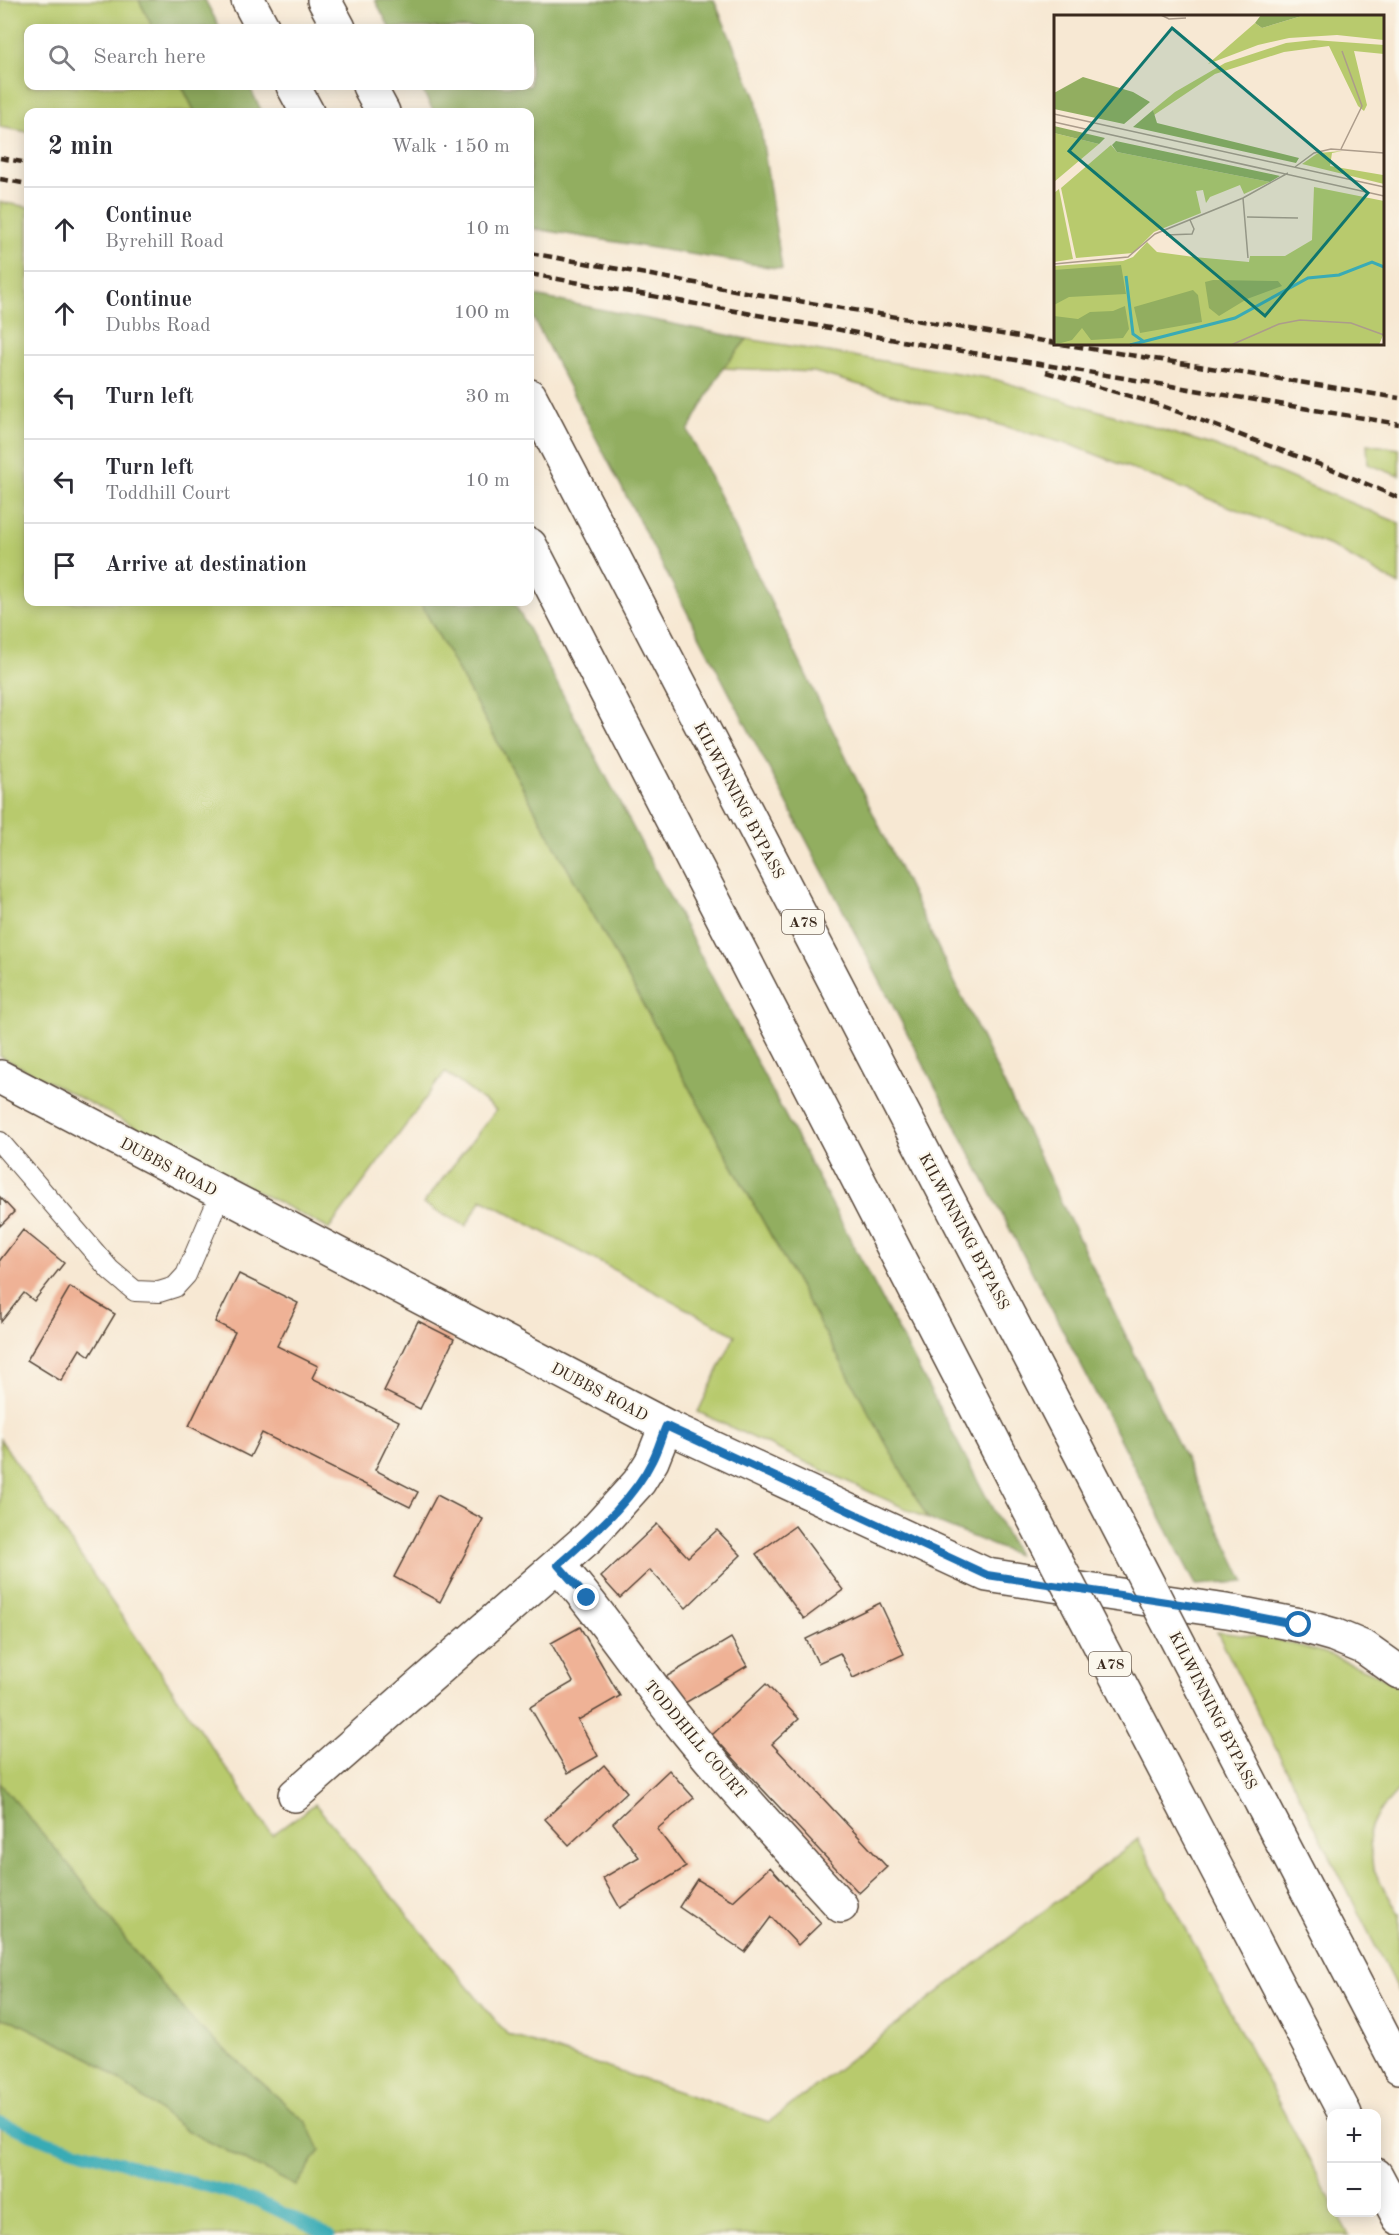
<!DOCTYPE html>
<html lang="en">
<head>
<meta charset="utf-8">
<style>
  :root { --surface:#fff; --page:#f2f2f3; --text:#2b2b33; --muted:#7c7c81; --line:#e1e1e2 }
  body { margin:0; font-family:"Old Standard TT",serif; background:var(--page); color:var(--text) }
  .controls { position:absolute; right:18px; bottom:18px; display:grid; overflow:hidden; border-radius:12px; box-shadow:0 3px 15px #0003 }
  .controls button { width:54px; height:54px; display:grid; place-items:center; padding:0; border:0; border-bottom:2px solid var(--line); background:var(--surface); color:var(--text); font:30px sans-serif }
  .stop { position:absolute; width:18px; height:18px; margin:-14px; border:4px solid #1f6fb2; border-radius:50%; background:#fff }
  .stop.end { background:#1f6fb2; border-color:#fff; box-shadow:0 2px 6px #0008 }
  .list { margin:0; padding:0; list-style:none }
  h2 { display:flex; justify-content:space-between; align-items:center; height:78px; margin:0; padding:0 24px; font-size:26px }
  h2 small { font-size:20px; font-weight:400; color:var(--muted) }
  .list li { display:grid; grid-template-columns:39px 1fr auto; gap:18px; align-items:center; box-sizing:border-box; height:84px; padding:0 24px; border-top:2px solid var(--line) }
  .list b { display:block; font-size:22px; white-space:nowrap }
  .list p { margin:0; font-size:20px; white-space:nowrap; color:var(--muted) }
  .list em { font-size:20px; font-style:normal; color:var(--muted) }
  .icon { flex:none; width:33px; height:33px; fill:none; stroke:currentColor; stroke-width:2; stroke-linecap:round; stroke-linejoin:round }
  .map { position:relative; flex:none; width:1399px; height:2235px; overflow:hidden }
  .search { position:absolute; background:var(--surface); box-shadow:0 3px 15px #0003; left:24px; top:24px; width:510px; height:66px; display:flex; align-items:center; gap:15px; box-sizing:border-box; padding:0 21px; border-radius:12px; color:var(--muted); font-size:22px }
  .panel { position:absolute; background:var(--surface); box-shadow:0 3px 15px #0003; left:24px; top:108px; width:510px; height:498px; border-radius:12px }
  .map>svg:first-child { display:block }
</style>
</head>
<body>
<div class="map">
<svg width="1399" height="2235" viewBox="0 0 1399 2235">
  <rect width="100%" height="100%" fill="#fbf7ec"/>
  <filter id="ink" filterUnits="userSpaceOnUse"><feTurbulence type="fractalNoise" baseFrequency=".0167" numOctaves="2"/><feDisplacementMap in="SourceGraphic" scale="12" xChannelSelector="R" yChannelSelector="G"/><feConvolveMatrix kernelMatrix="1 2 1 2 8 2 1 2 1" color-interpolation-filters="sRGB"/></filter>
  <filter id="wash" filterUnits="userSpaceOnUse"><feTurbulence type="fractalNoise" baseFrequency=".008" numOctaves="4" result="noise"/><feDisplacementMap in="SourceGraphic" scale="24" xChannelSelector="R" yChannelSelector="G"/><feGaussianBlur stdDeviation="1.35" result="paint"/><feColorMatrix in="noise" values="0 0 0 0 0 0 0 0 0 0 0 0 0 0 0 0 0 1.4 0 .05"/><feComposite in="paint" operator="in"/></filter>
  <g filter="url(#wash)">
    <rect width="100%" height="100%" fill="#f7e8d3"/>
    <path fill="#b8ca6d" stroke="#7a7a46" stroke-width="1.5" d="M0,0H139L153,28H28V86H182L195,112H28V132L0,127Z
      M0,202L28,207V602H420L928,1519L698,1412L735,1335L482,1199L466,1226L423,1204L496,1110L445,1072L329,1229L0,1056Z
      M747,339L994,379L1215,446L1399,523V585L1333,547L1074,446L814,372L723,368Z
      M1367,444L1399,449V476L1368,464Z
      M0,1439L272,1835L315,1804L507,2034L769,2122L1138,1839L1331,2201L1332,2212L1337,2213L1349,2235H0Z
      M1217,1632L1274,1639L1325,1653L1387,1679L1399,1689V1790L1378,1813L1369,1832L1373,1869L1399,1914V1993Z"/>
    <path fill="#92ae60" stroke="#666c3f" stroke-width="1.5" d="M139,0H205L220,28H153Z
      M375,0H714L756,98L782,269L530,228V112H434L420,86H530V28H390Z
      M182,86H249L262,112H195Z
      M530,295L747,339L723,368L688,431L1245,1582L1196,1585L530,312Z
      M420,602H514L1017,1555L928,1519Z
      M0,1783L75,1872L135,1952L196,2024L307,2123L320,2150L296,2186L184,2129L93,2060L16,2022L0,2018Z"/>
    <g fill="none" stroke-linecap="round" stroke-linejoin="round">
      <path stroke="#39abb5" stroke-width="12" d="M0,2122L49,2142L258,2201L329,2235"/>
    </g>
    <g id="blocks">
      <path fill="#efb296" d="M0,1197L14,1212L0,1226Z
        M23,1230L64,1263L34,1301L24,1293L1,1322L0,1260Z
        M239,1274L298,1303L277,1346L318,1366L312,1378L399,1421L375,1470L418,1492L410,1507L262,1433L250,1457L189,1426L235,1332L215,1322Z
        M70,1287L115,1314L90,1356L80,1349L61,1381L27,1360Z
        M418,1321L454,1339L420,1409L384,1391Z
        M437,1495L483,1519L440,1602L394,1577Z
        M657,1524L688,1557L717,1530L741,1555L686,1608L650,1570L620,1598L601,1577Z
        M795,1526L843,1590L804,1619L756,1554Z
        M880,1603L904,1654L853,1678L840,1653L818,1663L806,1639Z
        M580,1627L620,1696L578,1720L598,1756L568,1773L530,1707L573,1682L551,1643Z
        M731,1638L747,1666L680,1706L664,1678Z
        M766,1684L799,1719L772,1744L887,1867L859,1893L712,1735Z
        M604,1765L627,1792L569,1845L545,1819Z
        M669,1770L694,1798L657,1829L686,1867L620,1908L603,1878L639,1857L613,1823Z
        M770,1867L821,1923L798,1945L771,1917L745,1952L679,1907L697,1879L733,1901Z"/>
    </g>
  </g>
  <g filter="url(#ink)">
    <use href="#blocks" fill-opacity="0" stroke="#574639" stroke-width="1.5"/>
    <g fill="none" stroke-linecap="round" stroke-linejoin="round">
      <g stroke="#574639" stroke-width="22">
        <path id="service" d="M0,1142L110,1270L135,1291L159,1292L175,1287L186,1275L221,1193"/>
      </g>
      <g stroke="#574639" stroke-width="36">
        <path id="minor" d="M0,1077L666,1426L987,1575L1233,1612L1299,1625L1334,1635L1365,1648L1399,1672
          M558,1565C600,1612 634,1664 672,1713C725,1780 784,1843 841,1906
          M295,1795L589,1537L639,1482L652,1461L666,1426"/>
      </g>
      <g stroke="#574639" stroke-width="36">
        <path id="trunk" d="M248,0L263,28
          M324,0L339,28
          M293,86L307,112
          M369,86L383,112
          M530,396L1077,1447
          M530,545L1013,1479
          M1263,1806L1399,2067
          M1207,1850L1345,2114
          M1376,2175L1399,2218"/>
      </g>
      <use href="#service" stroke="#fff" stroke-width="20"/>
      <use href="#minor" stroke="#fff" stroke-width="33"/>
      <use href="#trunk" stroke="#fff" stroke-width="33"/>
      <path stroke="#3b2a1e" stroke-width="4.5" stroke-dasharray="9 4.5" stroke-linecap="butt" d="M0,158L28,163
        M0,179L28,184
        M530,253L756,294L1056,343
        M530,274L896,340L1399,424
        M1061,344L1399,398
        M1046,372L1157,404L1334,470L1399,498"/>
      <g stroke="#574639" stroke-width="36" stroke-linecap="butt">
        <path id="trunk-bridge" d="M1077,1447L1263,1806
          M1013,1479L1207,1850"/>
      </g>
      <use href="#trunk-bridge" stroke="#fff" stroke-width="33"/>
    </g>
  </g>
  <g fill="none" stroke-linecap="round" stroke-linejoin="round" filter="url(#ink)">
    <path stroke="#1f6fb2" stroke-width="8" d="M587,1598L558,1565C591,1535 632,1502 652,1461C658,1450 661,1437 666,1426L987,1575L1233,1612L1299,1625"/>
  </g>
  <g text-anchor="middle" stroke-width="4.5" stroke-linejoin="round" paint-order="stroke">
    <g fill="#fbf7ec" stroke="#75685c" stroke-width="1.5">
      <rect x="782" y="910" width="42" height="24" rx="4.5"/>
      <rect x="1089" y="1652" width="42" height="24" rx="4.5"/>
    </g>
    <g font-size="15" font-weight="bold" fill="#3b2a1e">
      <text x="803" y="927">A78</text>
      <text x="1110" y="1669">A78</text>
    </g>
    <g font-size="16" fill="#3b2a1e" stroke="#fbf7ec">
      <text transform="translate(740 800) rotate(62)" y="6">KILWINNING BYPASS</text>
      <text transform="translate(169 1166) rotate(28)" y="6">DUBBS ROAD</text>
      <text transform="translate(965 1231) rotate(62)" y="6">KILWINNING BYPASS</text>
      <text transform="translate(600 1391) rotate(28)" y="6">DUBBS ROAD</text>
      <text transform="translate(1214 1710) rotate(63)" y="6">KILWINNING BYPASS</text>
      <text transform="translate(696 1739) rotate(50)" y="6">TODDHILL COURT</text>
    </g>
  </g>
  <g transform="translate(1054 15)">
    <rect width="330" height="330" fill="#f7e8d3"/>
    <path d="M251,0L330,1V25L283,20L235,23L204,30L154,49L201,8L208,13ZM260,25L330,30V39L300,36L313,90L310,96L304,91L275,31L230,37L161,59L100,100L99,95L121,77L171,48L232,28ZM0,118L45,129L0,167ZM57,130L63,137L216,167L190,179L186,170L156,182L152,188L149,175L142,176L147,198L100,217L79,238L22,243L7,173ZM288,136L278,138L276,151L329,160L330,169L248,149L264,138ZM260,172L330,186V318L325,330H0V251L69,246L79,242L93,227L103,237L140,242L195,247L196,241H231L258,225ZM5,174L19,244L0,247V178Z" fill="#b8ca6d"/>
    <path d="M207,0H251L208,13L201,8ZM29,62L79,77L96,87L70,109L0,94V78ZM99,95L103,108L245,143L242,148L79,112ZM0,111L51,123L45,129L0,118ZM62,126L226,161L216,167L63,137L58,130ZM67,250L72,279L15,282L0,290V255ZM159,265L224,266L228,271L193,284L165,301L155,293L151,267ZM139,275L144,280L148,307L86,318L80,292ZM71,291L75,314L69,323L37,325L28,313L18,325L0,330V301L24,304L36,297L59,296Z" fill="#92ae60"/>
    <path fill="none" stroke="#39abb5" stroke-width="3" d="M72,261L79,319L89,326M76,330L181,303L254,263L285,260L318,247L330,252"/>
    <path fill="none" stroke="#ac9c8b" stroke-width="1.5" d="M107,0L115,4L132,3M0,99L330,172M0,107L330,181M287,134L308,91L288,36M241,152L260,138L277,134L330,138M189,183L194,243M193,202L244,203M112,220L138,219L140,214L136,205M0,249L74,242L101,219L189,183L234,158M177,330L225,309L246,305L297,308L330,320"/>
    <path fill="#0f766e" fill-opacity="0.15" stroke="#0f766e" stroke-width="3" d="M118,13L314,178L211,301L15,136Z"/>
    <rect width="330" height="330" fill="none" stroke="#3b2a1e" stroke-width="3"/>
  </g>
</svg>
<div class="controls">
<button>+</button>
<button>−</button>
</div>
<div class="stop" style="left:1299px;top:1625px"></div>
<div class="stop end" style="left:587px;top:1598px"></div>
<div class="search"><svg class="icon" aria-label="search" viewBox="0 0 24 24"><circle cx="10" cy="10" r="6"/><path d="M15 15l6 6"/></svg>Search here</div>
<section class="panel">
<h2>2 min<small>Walk · 150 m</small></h2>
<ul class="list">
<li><svg class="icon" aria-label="ahead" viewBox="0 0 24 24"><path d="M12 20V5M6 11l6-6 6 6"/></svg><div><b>Continue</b><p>Byrehill Road</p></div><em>10 m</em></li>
<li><svg class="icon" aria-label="ahead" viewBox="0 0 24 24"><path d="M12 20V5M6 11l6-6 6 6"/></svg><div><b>Continue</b><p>Dubbs Road</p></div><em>100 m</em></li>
<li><svg class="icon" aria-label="left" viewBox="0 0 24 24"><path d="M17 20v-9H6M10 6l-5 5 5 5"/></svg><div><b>Turn left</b></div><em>30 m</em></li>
<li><svg class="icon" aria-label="left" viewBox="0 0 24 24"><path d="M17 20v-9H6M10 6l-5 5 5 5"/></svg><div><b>Turn left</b><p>Toddhill Court</p></div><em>10 m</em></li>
<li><svg class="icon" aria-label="arrive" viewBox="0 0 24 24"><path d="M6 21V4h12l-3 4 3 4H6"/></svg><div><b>Arrive at destination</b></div></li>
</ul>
</section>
</div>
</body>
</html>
